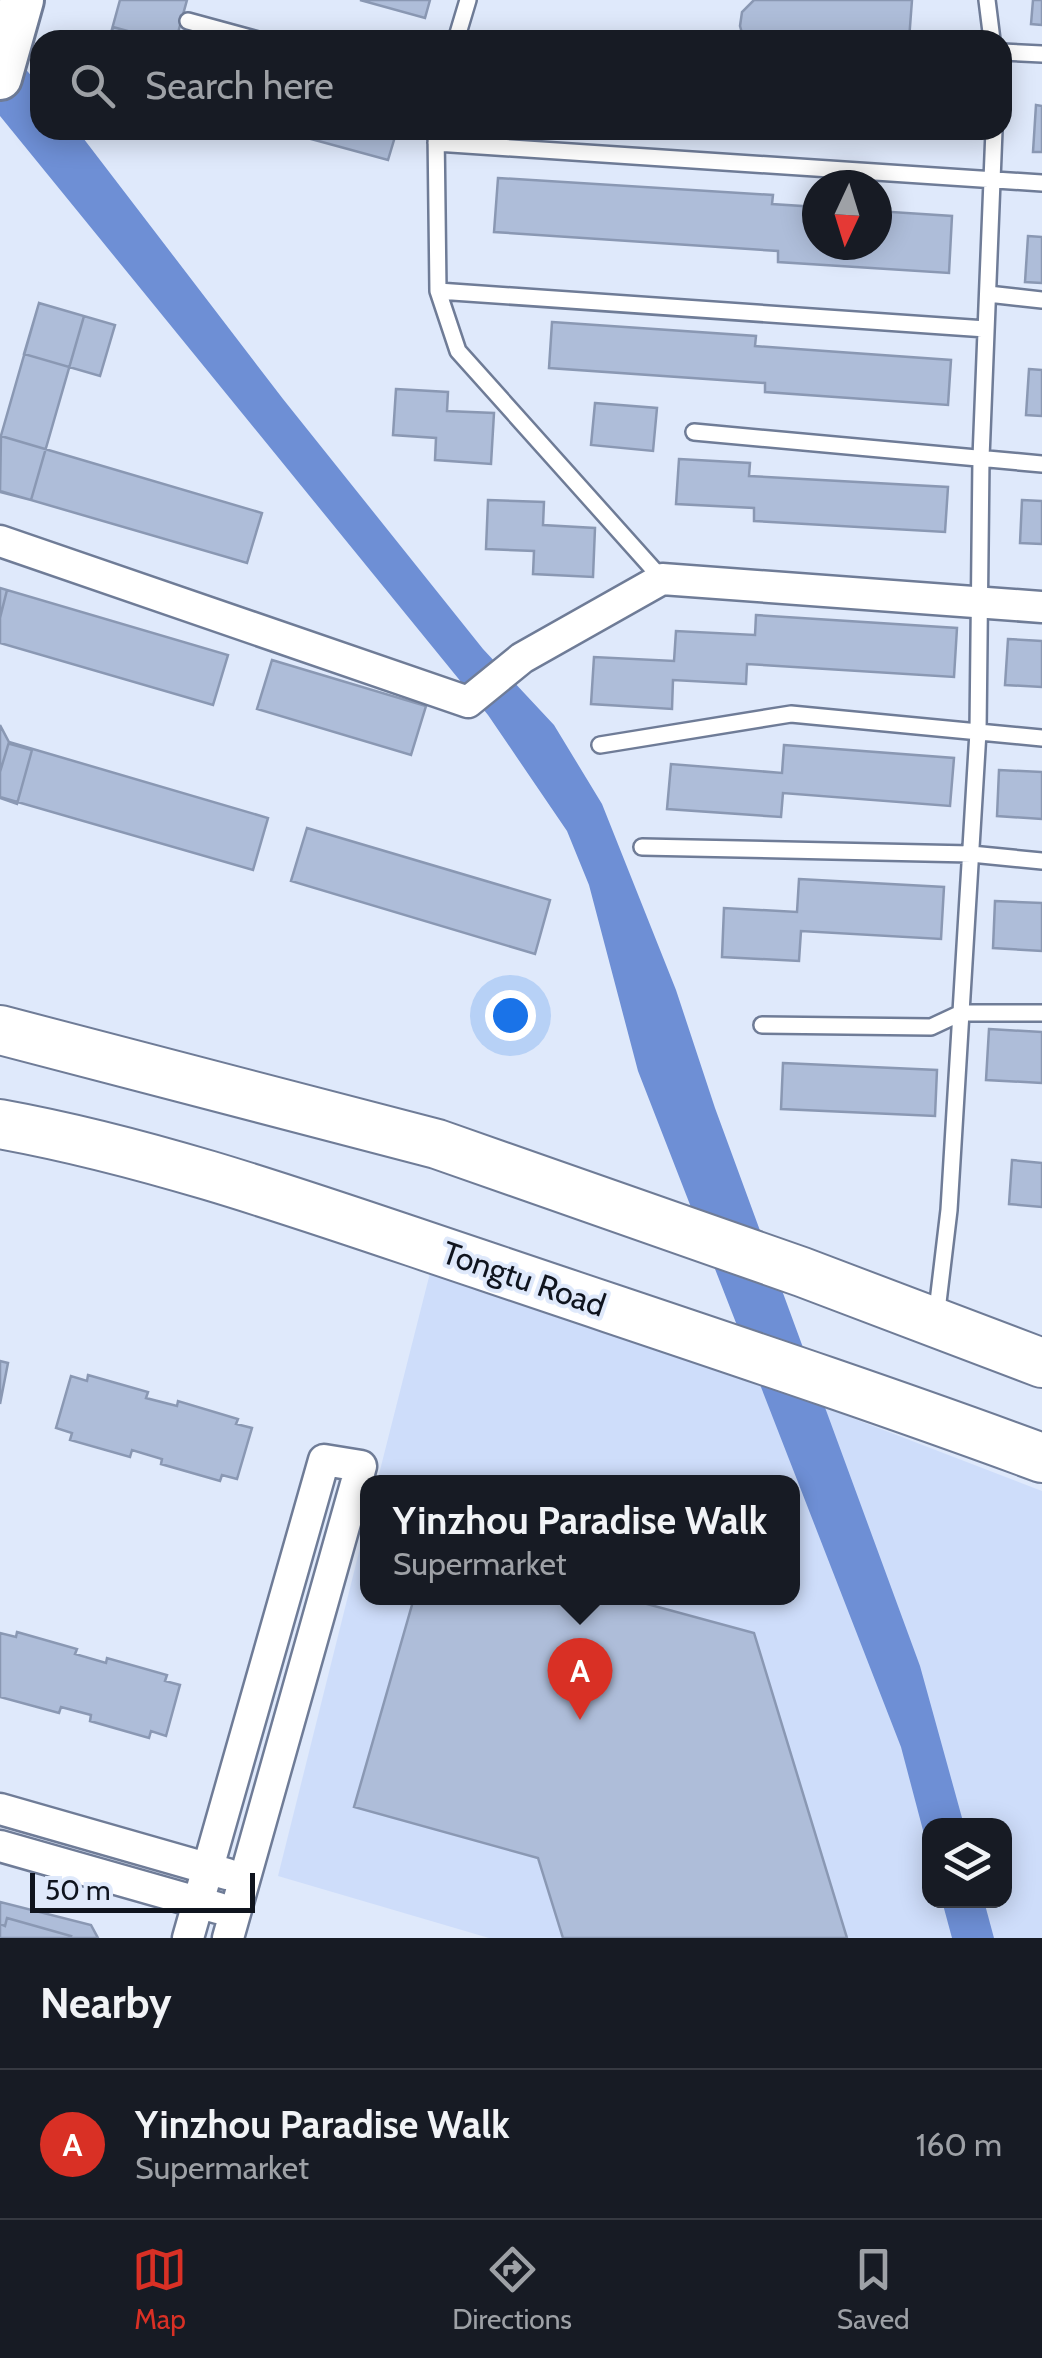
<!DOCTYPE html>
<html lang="en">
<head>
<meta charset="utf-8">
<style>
  :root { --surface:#171b24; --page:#20242c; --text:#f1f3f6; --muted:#9ea1a6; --line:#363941; --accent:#d93025 }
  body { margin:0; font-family:Cabin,sans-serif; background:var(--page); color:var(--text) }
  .controls { position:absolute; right:30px; bottom:30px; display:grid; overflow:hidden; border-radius:20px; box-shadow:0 5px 25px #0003 }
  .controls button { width:90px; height:90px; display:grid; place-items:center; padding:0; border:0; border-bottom:2px solid var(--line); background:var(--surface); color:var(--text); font:50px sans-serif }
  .compass { position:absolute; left:802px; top:170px; width:90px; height:90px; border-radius:50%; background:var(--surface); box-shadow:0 5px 25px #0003; rotate:184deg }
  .scale { position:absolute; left:30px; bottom:25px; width:225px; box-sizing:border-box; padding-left:10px; border:5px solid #0f141e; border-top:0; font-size:28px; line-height:35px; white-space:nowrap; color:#0f141e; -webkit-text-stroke:8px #dfe9fb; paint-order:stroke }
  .you { position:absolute; left:510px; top:1015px; width:35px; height:35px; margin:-25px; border:8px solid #fff; border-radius:50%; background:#1a73e8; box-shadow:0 0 0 15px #1a73e833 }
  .badge { display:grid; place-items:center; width:65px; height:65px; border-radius:50%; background:var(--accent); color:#fff; font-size:32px; font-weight:700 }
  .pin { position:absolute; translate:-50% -82px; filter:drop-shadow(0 2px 5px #0008) }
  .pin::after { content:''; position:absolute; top:52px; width:35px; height:30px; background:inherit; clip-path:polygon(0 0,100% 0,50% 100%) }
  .popup { position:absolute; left:360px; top:1475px; width:440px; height:130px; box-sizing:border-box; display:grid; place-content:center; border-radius:20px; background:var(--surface); filter:drop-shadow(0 2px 8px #0005); font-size:32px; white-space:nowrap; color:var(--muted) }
  .popup b { font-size:38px; color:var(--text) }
  .popup::after { content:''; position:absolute; left:50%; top:100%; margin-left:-20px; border:20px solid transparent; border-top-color:var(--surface) }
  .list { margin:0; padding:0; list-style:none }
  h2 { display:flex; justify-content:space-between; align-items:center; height:130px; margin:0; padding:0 40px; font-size:42px }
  h2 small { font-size:32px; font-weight:400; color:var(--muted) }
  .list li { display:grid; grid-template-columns:65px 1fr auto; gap:30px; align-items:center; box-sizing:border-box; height:150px; padding:0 40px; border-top:2px solid var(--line) }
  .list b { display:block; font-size:38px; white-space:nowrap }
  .list p { margin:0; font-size:32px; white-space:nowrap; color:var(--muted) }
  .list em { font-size:32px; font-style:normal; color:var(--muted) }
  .icon { flex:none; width:55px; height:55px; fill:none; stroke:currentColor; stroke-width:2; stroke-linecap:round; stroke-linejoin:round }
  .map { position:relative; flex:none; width:1042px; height:1938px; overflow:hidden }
  .search { position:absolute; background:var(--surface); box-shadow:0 5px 25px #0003; left:30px; right:30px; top:30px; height:110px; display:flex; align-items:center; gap:25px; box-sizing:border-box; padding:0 35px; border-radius:30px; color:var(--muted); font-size:38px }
  .sheet { height:280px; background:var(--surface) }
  nav { display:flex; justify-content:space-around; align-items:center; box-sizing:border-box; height:140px; border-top:2px solid var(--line); background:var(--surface); font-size:28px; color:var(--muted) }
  nav a { display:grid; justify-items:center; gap:5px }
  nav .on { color:var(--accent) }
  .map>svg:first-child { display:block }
</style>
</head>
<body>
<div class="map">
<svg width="1042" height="1938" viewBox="0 0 1042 1938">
  <rect width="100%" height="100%" fill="#dfe9fb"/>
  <path fill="#ceddfa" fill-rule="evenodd" d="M430,1273L720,1367L1042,1491V1938H489L278,1876L367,1520L368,1598H792V1482H377ZM930,1826H1004V1900H930Z"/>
  <path fill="#6e8fd5" d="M0,39L40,86V130H77L283,399L483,649L554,725L602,804L676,990L715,1108L920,1666L964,1825L930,1826L929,1853L901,1747L638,1071L589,885L567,831L488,715L0,116Z
    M942,1901H984L994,1938H952Z"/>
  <path fill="#aebdd9" stroke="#8a98b3" stroke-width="2.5" d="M120,0H187L176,40H109Z
    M360,0H430L425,18Z
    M754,0H912L909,40H744L740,26L742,12Z
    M1033,0H1042V25L1031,24Z
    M113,27L160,40H110Z
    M1036,105L1042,106V152H1033Z
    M278,130H397L388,160Z
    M498,178L773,195L772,204L817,207V245H877V211L952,216L949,273L778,262V251L494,232Z
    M1028,236L1042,237V283L1025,282Z
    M39,303L115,325L100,376L24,354Z
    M39,303L84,316L31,500L0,492V439Z
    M552,322L756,336L755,346L951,360L948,405L765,392V383L549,368Z
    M1029,369L1042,370V416L1026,415Z
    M396,389L448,392L447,411L494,413L491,464L435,460L436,438L393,435Z
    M595,403L657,408L653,451L591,445Z
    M1,436L262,513L247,563L0,491Z
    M679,459L750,463L749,476L948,487L945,532L754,521V508L676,504Z
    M488,500L544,502L543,525L595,528L593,577L533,574L534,551L486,549Z
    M1022,500L1042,501V544L1020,543Z
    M0,588L228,655L213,705L0,643Z
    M0,588L7,590L0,618Z
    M756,615L957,628L954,677L747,664L746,684L673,680L672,709L591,704L594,657L674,661L676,631L755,635Z
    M1008,639L1042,641V687L1005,685Z
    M272,660L426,706L411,755L257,709Z
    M0,725L10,744L32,750L17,804L0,798Z
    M9,742L268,818L253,870L0,797V772Z
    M784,745L954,758L950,806L783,793L781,817L667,809L671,764L782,773Z
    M999,770L1042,772V819L997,816Z
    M307,828L550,900L535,954L291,881Z
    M799,879L944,887L941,939L801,931L799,961L722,957L724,908L797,912Z
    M995,901L1042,903V951L993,948Z
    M989,1029L1042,1032V1083L986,1080Z
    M783,1063L937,1070L935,1116L781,1109Z
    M1012,1160L1042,1163V1207L1009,1204Z
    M0,1361L8,1363L0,1404Z
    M88,1375L148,1392L146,1398L177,1406L178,1401L238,1419L236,1424L252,1428L237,1479L222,1475L220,1481L161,1464L162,1459L132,1450L130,1457L70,1440L72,1433L56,1428L71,1376L87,1381Z
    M414,1598H625L754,1633L847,1938H563L538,1858L354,1807Z
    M17,1632L77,1649L75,1654L106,1663L107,1658L167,1675L165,1681L180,1685L166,1736L151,1731L149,1738L90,1721L91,1715L61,1707L59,1713L0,1697V1633L16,1637Z
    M0,1902L91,1925L98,1938H0Z
    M7,1918L71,1936L70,1938H0V1924L5,1926Z"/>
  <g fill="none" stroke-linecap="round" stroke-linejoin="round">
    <g stroke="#6f7c97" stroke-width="20">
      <path id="lane" d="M987,0L992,40
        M188,21L258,40
        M456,40L468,0
        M1002,52L1042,54
        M436,130L438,291L458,351L662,579
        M436,143L1042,183
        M438,291L986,329
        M988,294L1042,300
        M694,432L1042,464
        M600,745L791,714L1042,738
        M642,847L971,854L1042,861
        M762,1025L931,1027L961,1013H1042
        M936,1319L949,1210L978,732L981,458L994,130"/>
    </g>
    <g stroke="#6f7c97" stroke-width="35">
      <path id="street" d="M0,541L468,702L522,658L662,579L1042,607
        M0,1809L227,1874
        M0,1846L218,1908
        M188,1938L324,1460L361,1466L228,1938"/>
    </g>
    <g stroke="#6f7c97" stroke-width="48">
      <path id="secondary" d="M0,78L22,0"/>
    </g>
    <g stroke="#6f7c97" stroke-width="52">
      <path id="primary" d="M0,1030L437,1144L802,1272L1042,1363
        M0,1124C165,1154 326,1213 485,1266C671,1329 858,1390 1042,1458"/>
    </g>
    <use href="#lane" stroke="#fff" stroke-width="15"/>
    <use href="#street" stroke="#fff" stroke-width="30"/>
    <use href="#secondary" stroke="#fff" stroke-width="42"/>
    <use href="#primary" stroke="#fff" stroke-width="48"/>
  </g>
  <g text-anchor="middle" stroke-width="8" stroke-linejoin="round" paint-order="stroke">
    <g font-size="32" fill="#0f141e" stroke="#dfe9fb">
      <text transform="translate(524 1279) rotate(19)" y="11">Tongtu Road</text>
    </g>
  </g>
</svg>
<div class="controls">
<button><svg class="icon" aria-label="layers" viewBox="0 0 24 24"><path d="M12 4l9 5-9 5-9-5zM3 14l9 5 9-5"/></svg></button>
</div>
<svg class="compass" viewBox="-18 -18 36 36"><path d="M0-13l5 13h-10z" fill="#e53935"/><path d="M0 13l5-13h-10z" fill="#9ea1a6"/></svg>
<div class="scale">50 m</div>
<div class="you"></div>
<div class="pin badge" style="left:580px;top:1720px">A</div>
<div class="popup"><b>Yinzhou Paradise Walk</b>Supermarket</div>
<div class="search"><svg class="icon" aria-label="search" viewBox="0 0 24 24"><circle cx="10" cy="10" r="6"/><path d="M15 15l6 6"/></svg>Search here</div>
</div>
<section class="sheet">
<h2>Nearby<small></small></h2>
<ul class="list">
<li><span class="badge">A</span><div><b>Yinzhou Paradise Walk</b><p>Supermarket</p></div><em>160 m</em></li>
</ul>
</section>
<nav>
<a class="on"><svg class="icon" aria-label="map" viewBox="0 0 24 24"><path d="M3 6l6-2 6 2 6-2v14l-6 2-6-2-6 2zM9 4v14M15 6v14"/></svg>Map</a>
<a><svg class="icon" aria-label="directions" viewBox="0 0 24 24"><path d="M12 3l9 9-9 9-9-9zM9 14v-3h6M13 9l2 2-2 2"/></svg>Directions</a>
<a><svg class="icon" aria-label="saved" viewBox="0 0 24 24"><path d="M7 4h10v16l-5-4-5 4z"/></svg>Saved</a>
</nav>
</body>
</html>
